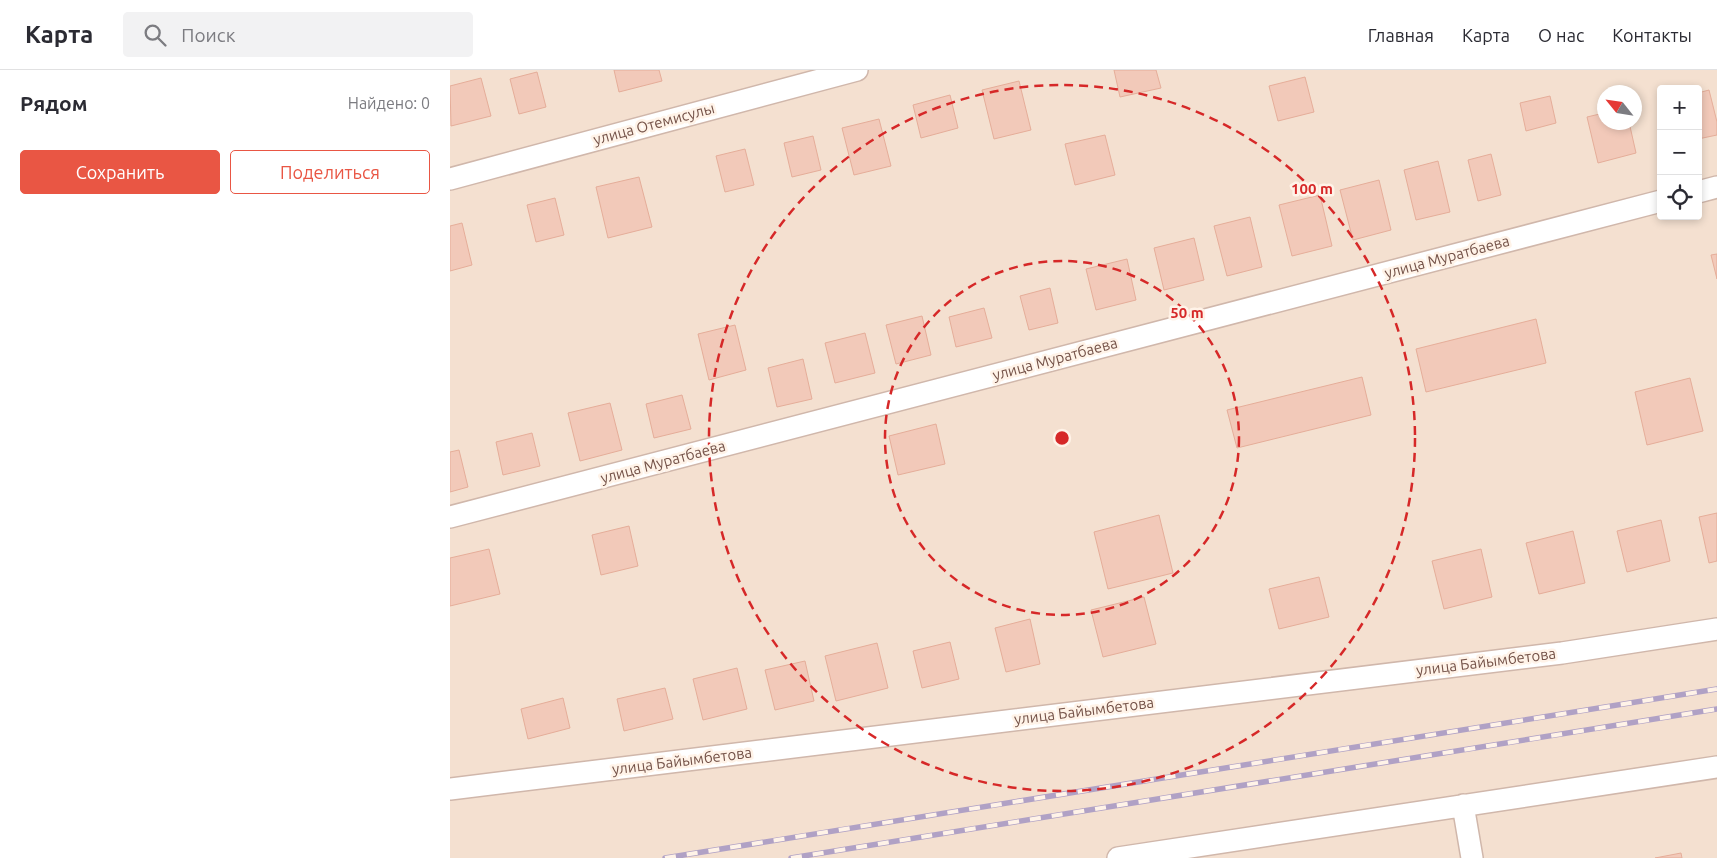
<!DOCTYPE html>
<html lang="ru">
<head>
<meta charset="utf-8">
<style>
  :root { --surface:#fff; --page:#f2f2f3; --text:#2b2b33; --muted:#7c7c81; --line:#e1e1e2; --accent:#e95644 }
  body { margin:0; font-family:Ubuntu,sans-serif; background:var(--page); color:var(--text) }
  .controls { position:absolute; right:15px; top:15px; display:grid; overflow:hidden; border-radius:5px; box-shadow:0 2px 8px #0003 }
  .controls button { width:45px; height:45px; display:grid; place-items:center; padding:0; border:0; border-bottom:1px solid var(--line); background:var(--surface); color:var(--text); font:25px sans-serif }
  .compass { position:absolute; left:1147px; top:15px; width:45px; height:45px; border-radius:50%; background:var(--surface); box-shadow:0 2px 8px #0003; rotate:300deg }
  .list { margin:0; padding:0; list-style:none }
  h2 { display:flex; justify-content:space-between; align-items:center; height:65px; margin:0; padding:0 20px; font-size:21px }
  h2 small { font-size:16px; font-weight:400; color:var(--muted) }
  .actions { display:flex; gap:10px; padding:15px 20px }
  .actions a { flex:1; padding:11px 0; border:1px solid var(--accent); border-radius:5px; text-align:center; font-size:18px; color:var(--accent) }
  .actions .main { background:var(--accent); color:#fff }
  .icon { flex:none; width:28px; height:28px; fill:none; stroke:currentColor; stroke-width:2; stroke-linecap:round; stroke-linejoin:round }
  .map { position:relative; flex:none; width:1267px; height:788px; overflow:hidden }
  header { display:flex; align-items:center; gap:30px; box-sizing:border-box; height:70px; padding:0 25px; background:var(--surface); border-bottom:1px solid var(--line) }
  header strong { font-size:24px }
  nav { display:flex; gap:28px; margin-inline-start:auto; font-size:18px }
  .search { width:350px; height:45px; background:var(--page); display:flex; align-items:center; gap:12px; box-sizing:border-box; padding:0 18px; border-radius:5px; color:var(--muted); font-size:19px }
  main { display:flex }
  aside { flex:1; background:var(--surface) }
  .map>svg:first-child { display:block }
</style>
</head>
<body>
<header>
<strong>Карта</strong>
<div class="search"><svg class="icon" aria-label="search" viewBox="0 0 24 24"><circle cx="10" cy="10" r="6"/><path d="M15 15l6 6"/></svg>Поиск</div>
<nav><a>Главная</a><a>Карта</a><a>О нас</a><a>Контакты</a></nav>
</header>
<main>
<aside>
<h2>Рядом<small>Найдено: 0</small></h2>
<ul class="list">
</ul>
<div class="actions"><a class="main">Сохранить</a><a>Поделиться</a></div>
</aside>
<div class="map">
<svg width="1267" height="788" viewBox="0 0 1267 788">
  <rect width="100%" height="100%" fill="#fcefe2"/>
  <path fill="#f4e0d0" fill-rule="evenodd" d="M0,0H1267V788H0ZM1211,19H1248V146H1211ZM1154,22H1184V52H1154Z"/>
  <path fill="#f2c9b9" stroke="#e5ad99" d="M164,0H209L212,11L169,22Z
    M664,0H706L711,18L670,27Z
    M87,2L96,37L69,44L60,9Z
    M855,7L864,42L828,51L819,16Z
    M31,8L41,46L1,56L0,16Z
    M569,11L581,60L544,69L532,20Z
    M1259,20L1267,52V65L1248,69V23Z
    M500,25L508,58L471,68L463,35Z
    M1100,26L1106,53L1076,61L1070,33Z
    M1154,43V52H1179L1186,83L1148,93L1137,47Z
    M429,49L441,96L404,105L392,58Z
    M655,65L665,105L625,115L615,74Z
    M363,66L371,100L342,107L334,73Z
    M295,79L304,115L275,122L266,86Z
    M1041,84L1051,125L1028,131L1018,90Z
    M988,91L1000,142L966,150L954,100Z
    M189,107L202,157L158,168L146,117Z
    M929,110L941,160L903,170L890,120Z
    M870,125L882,176L842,186L829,135Z
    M105,128L114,165L86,172L77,135Z
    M800,147L812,197L777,206L764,156Z
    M12,153L22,195L0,201V156Z
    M744,168L754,210L714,220L704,178Z
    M1267,184V209L1261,185Z
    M677,189L686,230L646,240L636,199Z
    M600,218L608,253L579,260L570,226Z
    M534,238L542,268L506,277L499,247Z
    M472,246L481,285L446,294L436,255Z
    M1086,249L1096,293L976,322L966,279Z
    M285,255L296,300L259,310L248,264Z
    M415,263L425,303L385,313L375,273Z
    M353,289L362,329L327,337L318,298Z
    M912,307L921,345L787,378L777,340Z
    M1240,308L1253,361L1197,375L1185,322Z
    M232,325L241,359L204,368L196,334Z
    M160,333L172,380L130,391L118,343Z
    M486,354L495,394L448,405L439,366Z
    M82,363L90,396L53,405L46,372Z
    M9,380L18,417L0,422V382Z
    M1267,443V491L1259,493L1249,447Z
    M709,445L723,503L658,519L644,462Z
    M1211,450L1220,491L1177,502L1167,461Z
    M179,456L188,496L151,505L142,465Z
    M1123,461L1135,513L1089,524L1076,473Z
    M39,479L50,524L0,536V488Z
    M1031,479L1042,527L994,539L982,491Z
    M869,507L879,547L829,559L819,519Z
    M694,527L706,574L653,587L641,540Z
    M580,549L590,594L556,602L545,558Z
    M500,572L509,609L472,618L463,581Z
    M427,573L438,618L386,631L375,586Z
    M355,591L364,631L325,640L315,600Z
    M287,598L297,639L253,650L243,609Z
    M215,618L223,649L174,661L167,629Z
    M113,628L120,658L78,669L71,639Z
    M1231,783L1232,788H1205Z"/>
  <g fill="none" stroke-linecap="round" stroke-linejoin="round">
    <g stroke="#d0b7ab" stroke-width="24">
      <path id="street" d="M0,109L407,0
        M1248,122L1267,117
        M0,447L1211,131
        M0,719L1112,583L1267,559
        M1013,735L1022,788
        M668,788L1267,697"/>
    </g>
    <use href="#street" stroke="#fff" stroke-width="21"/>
    <g stroke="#b0a1c5" stroke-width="5.5">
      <path id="rail" d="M215,788L1267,619
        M341,788L1267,639"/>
    </g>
    <use href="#rail" stroke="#fff3e8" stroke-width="4" stroke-dasharray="11" stroke-linecap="butt"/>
  </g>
  <g fill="none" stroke="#d62828" stroke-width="2.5" stroke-dasharray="9 6">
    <circle cx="612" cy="368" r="177"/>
    <circle cx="612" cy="368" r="353"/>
  </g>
  <g text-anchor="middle" stroke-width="5" stroke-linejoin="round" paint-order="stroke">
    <g font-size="15" fill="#745248" stroke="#fff3e8">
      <text transform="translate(204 54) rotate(-15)" y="5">улица Отемисулы</text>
      <text transform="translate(997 187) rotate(-15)" y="5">улица Муратбаева</text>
      <text transform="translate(605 289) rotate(-15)" y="5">улица Муратбаева</text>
      <text transform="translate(213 392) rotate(-15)" y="5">улица Муратбаева</text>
      <text transform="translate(1036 592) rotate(-7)" y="5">улица Байымбетова</text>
      <text transform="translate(634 641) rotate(-7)" y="5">улица Байымбетова</text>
      <text transform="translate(232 691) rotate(-7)" y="5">улица Байымбетова</text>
    </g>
  </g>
  <circle cx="612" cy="368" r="8" fill="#d62828" stroke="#fff3e8" stroke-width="2.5"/>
  <g font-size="15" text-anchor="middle" font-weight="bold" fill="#d62828" stroke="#fff3e8" stroke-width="5" stroke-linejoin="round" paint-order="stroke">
    <text x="862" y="124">100 m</text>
    <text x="737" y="248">50 m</text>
  </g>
</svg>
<div class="controls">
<button>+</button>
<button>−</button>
<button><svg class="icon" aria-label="locate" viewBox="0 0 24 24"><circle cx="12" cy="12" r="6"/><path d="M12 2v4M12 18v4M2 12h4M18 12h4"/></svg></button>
</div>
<svg class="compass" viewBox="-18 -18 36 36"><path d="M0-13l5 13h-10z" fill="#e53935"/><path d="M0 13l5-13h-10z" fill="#7c7c81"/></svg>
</div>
</main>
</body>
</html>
